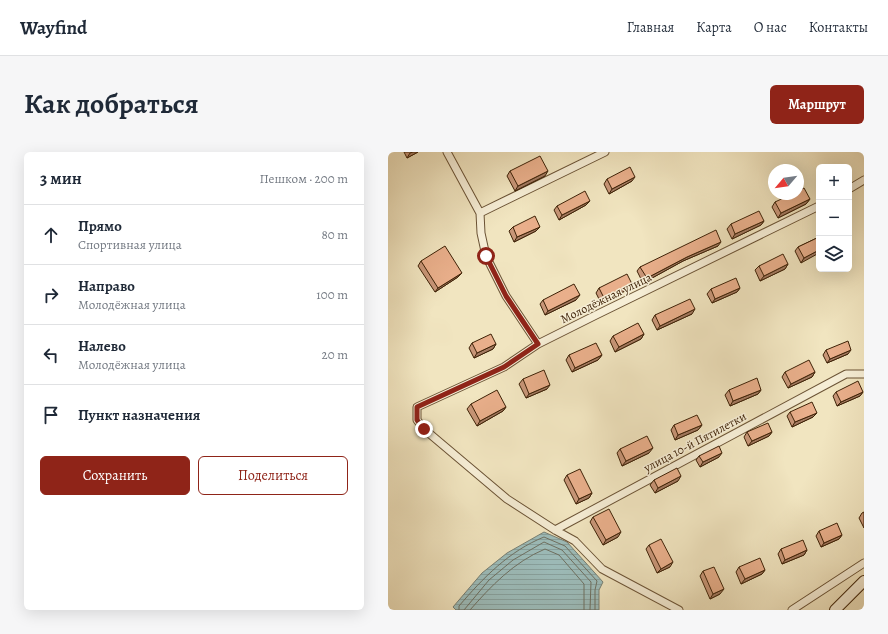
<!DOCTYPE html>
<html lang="ru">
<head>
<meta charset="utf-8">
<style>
  :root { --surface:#fff; --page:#f6f6f7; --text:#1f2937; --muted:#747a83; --line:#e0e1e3; --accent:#8f2418 }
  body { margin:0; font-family:Alegreya,serif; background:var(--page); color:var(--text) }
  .controls { position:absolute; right:12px; top:12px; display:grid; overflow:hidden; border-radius:6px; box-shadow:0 4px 16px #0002 }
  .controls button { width:36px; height:36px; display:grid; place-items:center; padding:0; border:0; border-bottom:1px solid var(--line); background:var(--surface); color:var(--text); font:20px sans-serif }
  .compass { position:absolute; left:380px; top:12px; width:36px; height:36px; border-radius:50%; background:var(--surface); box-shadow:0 4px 16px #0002; rotate:241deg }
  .stop { position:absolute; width:12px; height:12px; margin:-9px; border:3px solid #8f2418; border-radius:50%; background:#fff }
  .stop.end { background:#8f2418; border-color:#fff; box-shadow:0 1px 4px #0008 }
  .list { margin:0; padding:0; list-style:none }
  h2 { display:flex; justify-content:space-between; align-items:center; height:52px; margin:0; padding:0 16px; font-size:17px }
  h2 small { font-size:13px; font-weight:400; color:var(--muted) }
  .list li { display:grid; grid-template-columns:26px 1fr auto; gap:12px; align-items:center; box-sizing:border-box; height:60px; padding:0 16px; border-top:1px solid var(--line) }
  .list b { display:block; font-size:15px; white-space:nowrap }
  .list p { margin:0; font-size:13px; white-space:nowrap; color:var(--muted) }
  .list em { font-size:13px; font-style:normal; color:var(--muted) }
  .actions { display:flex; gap:8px; padding:12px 16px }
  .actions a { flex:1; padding:9px 0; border:1px solid var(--accent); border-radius:6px; text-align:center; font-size:14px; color:var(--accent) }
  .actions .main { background:var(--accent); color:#fff }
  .icon { flex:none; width:22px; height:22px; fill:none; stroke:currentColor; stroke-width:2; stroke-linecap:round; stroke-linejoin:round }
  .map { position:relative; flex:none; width:476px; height:458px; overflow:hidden; border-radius:6px }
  header { display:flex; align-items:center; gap:24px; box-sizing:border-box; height:56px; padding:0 20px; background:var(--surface); border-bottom:1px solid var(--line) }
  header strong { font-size:19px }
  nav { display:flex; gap:22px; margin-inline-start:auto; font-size:14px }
  .intro { display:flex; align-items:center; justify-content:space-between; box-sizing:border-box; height:96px; padding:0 24px }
  h1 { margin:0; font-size:28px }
  .button { padding:10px 18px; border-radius:6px; background:var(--accent); color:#fff; font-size:14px; font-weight:700 }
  main { display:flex; gap:24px; padding:0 24px }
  aside { flex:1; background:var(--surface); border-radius:6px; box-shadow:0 4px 16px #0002 }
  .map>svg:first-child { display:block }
</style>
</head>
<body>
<header>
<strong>Wayfind</strong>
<nav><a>Главная</a><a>Карта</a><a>О нас</a><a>Контакты</a></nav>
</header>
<div class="intro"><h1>Как добраться</h1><a class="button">Маршрут</a></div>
<main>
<aside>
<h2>3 мин<small>Пешком · 200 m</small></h2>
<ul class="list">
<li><svg class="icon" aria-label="ahead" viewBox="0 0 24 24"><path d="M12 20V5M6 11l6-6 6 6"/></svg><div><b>Прямо</b><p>Спортивная улица</p></div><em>80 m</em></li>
<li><svg class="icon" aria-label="right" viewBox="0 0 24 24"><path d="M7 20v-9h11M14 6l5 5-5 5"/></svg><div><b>Направо</b><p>Молодёжная улица</p></div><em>100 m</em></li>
<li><svg class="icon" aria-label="left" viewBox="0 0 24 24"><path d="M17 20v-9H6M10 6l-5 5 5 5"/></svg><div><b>Налево</b><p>Молодёжная улица</p></div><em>20 m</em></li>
<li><svg class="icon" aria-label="arrive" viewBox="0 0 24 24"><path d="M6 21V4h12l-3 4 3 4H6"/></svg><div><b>Пункт назначения</b></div></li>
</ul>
<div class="actions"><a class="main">Сохранить</a><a>Поделиться</a></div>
</aside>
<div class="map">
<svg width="476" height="458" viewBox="0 0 476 458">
  <defs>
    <pattern id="water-rules" width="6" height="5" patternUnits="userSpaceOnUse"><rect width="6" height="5" fill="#9dbdbb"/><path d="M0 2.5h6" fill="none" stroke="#88a29f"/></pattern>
  </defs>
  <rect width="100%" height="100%" fill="#f1e5c0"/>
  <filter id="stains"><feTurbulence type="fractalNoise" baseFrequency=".005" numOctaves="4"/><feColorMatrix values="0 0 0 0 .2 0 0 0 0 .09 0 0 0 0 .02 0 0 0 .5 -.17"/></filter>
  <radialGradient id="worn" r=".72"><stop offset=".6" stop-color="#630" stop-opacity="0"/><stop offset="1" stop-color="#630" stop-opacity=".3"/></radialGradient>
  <path fill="url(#water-rules)" stroke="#777f73" d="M156,380L179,390L215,430L211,438V458H68L65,455L94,421L119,401Z"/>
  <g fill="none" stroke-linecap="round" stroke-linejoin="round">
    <path stroke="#6e7061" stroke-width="1" d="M71,458V454C95,426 121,399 156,385L177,394L209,429L207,438V458
      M76,458L101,428L125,408L156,390L174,398L203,430L202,458
      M82,458C103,434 126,410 157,397L171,403L196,432V458"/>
    <g stroke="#6b5335" stroke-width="9">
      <path id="street" d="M59,0L92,61L93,81L98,104L118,144L150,192
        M461,37L476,28
        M92,61L217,0
        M167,378L458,222H476
        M291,458L214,417L187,389L167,378L119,347L36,277L29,268V255L116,215L150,192L208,163L431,54
        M404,458L476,411"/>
    </g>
    <g stroke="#3e2207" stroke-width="12">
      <path id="secondary" d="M447,458L476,429"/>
    </g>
    <use href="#street" stroke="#f6eed6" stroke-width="7"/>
    <use href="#secondary" stroke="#f6eed6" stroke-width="10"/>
  </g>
  <path fill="#c89678" stroke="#3e2207" d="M16,0H30L19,6Z
    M122,19L157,24L127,39L119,24Z
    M219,27L244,29L221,42L216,32Z
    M422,47L418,52L390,66L384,55L387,50Z
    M202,49L198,53L171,68L166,58L169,54Z
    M376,69L373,73L344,87L339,77L343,72Z
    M125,75H152L148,79L126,90L121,79Z
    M431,85L413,111L407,99L410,95Z
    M330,94L295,109L255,131L249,119L252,115Z
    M33,109L74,121L70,125L47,140L30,114Z
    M400,112L397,117L372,129L367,118L371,114Z
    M211,136L241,137L213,151L208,141Z
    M352,136L349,140L324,151L319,142L323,137Z
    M155,148H188L157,163L152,152Z
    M304,162L269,178L264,168L267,163Z
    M256,182L253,187L227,200L222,189L225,184Z
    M84,191L108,192L105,197L86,206L81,196Z
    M438,198L460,202L439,211L435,203Z
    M181,203H214L210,208L184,220L178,208Z
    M397,220H427L424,225L400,236L394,225Z
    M135,227L159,237L138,246L131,232Z
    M341,238H373L370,242L342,254L337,243Z
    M448,240H475L472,244L449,254L445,244Z
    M83,252L118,255L115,259L89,274L79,257Z
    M402,260L425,265L404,275L399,264Z
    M286,273H314L310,278L287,288L283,278Z
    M359,280H384L381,284L360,294L356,285Z
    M232,297L261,301L234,314L229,301Z
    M311,304L331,305L312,315L308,308Z
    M179,323L204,341L201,346L188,352L176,328Z
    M266,328L290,329L267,341L262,333Z
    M476,360V376L471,366L474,361Z
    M205,365L230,385L215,393L202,370Z
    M431,379L454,383L451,387L433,395L428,384Z
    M261,393L282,415L269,421L258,397Z
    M393,397L419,398L416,403L394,412L390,402Z
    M351,415L377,418L374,422L353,432L348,420Z
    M315,419L332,442L322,447L312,424Z"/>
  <path fill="#a37a61" stroke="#3e2207" d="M25,0H30L19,6L22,1Z
    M160,19L157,24L127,39L130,34Z
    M247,25L244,29L221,42L224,37Z
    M422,47L418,52L390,66L393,61Z
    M202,49L198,53L171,68L174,63Z
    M376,69L373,73L344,87L347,82Z
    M152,75L148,79L126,90L129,85Z
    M333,90L330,94L295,109L255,131L259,126L299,105Z
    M431,98V101L413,111L416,106Z
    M400,112L397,117L372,129L376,124Z
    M74,121L70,125L47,140L50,136Z
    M244,132L241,137L213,151L216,146Z
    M352,136L349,140L324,151L327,147Z
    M192,143L188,148L157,163L160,159Z
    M307,157L304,162L269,178L272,174Z
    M256,182L253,187L227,200L231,195Z
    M108,192L105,197L86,206L89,201Z
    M463,198L460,202L439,211L442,207Z
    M214,203L210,208L184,220L187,216Z
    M427,220L424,225L400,236L403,232Z
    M162,233L159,237L138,246L141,242Z
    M373,238L370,242L342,254L345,249Z
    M475,240L472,244L449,254L453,250Z
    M118,255L115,259L89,274L92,269Z
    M429,261L425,265L404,275L407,270Z
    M314,273L310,278L287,288L290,283Z
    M384,280L381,284L360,294L364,289Z
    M265,296L261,301L234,314L238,309Z
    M334,301L331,305L312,315L315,310Z
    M293,324L290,329L267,341L270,336Z
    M204,341L201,346L188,352L191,347Z
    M233,380L230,385L215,393L218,388Z
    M454,383L451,387L433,395L436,391Z
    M419,398L416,403L394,412L397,408Z
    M285,410L282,415L269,421L273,417Z
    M377,418L374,422L353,432L357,427Z
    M336,437L332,442L322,447L325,442Z"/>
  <path fill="#e9af8b" stroke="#3e2207" d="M152,4L160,19L130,34L122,19Z
    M242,15L247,25L224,37L219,27Z
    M416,36L422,47L393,61L387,50L404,42H410V39Z
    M197,39L202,49L174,63L169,54Z
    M371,59L376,69L347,82L343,72Z
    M147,64L152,75L129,85L125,75Z
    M328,78L333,90L299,105L259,126L252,115Z
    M431,85V98L416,106L410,95Z
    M57,94L74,121L50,136L33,109Z
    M395,102L400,112L376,124L371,114Z
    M239,122L244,132L216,146L211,136Z
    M348,126L352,136L327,147L323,137Z
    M186,132L192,143L160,159L155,148Z
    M302,147L307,157L272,174L267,163Z
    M250,171L256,182L231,195L225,184Z
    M103,182L108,192L89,201L84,191Z
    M460,189L463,198L442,207L438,198Z
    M208,191L214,203L187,216L181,203Z
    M421,208L427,220L403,232L397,220Z
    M156,218L162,233L141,242L135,227Z
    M369,226L373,238L345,249L341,238Z
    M470,229L475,240L453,250L448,240Z
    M109,238L118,255L92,269L83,252Z
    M424,250L429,261L407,270L402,260Z
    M309,263L314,273L290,283L286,273Z
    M380,271L384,280L364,289L359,280Z
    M259,284L265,296L238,309L232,297Z
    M331,294L334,301L315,310L311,304Z
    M289,316L293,324L270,336L266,328Z
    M192,317L204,341L191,347L179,323Z
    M221,357L233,380L218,388L205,365Z
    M449,371L454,383L436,391L431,379Z
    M273,387L285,410L273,417L261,393Z
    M415,388L419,398L397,408L393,397Z
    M372,406L377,418L357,427L351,415Z
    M326,415L336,437L325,442L315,419Z"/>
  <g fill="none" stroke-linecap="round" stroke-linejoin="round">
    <path stroke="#8f2418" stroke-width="5" d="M36,277L29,268V255L116,215L150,192L118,144L98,104"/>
  </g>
  <g text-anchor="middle" stroke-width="3" stroke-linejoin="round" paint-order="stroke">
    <g font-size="12" fill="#3e2207" stroke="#f6eed6">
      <text transform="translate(218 146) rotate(-26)" y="4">Молодёжная улица</text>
      <text transform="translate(307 290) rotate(-28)" y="4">улица 10-й Пятилетки</text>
    </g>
  </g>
  <rect width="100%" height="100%" filter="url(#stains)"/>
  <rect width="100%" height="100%" fill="url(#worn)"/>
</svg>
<div class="controls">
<button>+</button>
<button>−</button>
<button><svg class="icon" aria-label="layers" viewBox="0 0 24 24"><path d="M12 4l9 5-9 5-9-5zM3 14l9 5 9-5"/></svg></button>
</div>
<svg class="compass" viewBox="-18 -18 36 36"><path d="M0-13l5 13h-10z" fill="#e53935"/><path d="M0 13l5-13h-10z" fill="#747a83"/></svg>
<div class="stop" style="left:98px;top:104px"></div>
<div class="stop end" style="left:36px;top:277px"></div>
</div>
</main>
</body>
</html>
